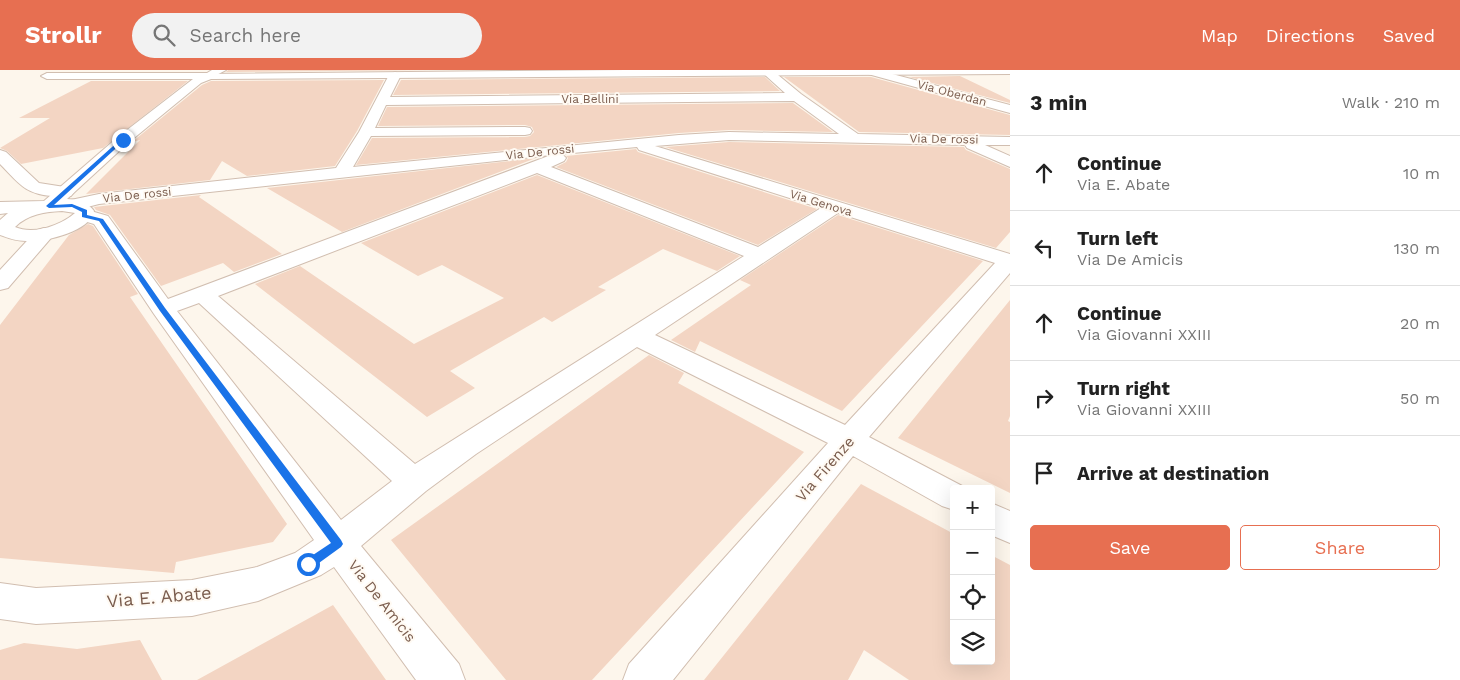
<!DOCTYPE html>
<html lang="en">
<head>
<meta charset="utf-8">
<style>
  :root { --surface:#fff; --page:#f2f2f2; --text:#222; --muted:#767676; --line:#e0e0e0; --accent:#e76f51 }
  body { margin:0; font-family:"Work Sans",sans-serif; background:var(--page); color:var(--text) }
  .controls { position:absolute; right:15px; bottom:15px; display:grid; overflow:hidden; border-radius:5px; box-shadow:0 5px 20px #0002 }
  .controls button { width:45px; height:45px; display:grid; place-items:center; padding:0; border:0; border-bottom:1px solid var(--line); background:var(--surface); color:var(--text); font:25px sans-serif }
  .stop { position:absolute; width:15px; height:15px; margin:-11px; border:4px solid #1a73e8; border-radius:50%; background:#fff }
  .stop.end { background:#1a73e8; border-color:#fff; box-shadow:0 1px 5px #0008 }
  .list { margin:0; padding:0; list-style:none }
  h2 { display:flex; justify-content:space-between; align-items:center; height:65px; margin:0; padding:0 20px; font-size:21px }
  h2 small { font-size:16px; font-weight:400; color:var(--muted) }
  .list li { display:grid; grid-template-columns:32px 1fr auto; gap:15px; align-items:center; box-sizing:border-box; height:75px; padding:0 20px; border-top:1px solid var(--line) }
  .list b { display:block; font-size:19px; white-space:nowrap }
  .list p { margin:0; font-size:16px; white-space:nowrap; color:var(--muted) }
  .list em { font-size:16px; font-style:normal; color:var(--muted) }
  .actions { display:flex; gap:10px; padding:15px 20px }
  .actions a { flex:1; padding:11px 0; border:1px solid var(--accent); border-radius:5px; text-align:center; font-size:18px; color:var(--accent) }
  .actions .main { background:var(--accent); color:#fff }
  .icon { flex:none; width:28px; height:28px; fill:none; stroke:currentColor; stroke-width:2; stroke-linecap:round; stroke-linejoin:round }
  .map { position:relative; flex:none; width:1010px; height:610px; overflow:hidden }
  header { display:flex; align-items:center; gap:30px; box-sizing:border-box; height:70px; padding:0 25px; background:var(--accent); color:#fff }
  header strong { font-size:24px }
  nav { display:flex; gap:28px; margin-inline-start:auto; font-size:18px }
  .search { width:350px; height:45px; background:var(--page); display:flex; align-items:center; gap:12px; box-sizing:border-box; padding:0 18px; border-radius:28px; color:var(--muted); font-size:19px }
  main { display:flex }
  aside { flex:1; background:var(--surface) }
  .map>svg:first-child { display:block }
</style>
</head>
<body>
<header>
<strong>Strollr</strong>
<div class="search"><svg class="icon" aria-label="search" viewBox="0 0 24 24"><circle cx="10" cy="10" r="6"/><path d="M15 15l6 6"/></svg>Search here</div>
<nav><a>Map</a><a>Directions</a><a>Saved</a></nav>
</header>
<main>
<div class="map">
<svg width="1010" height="610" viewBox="0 0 1010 610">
  <rect width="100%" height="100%" fill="#fdf6ec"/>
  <path fill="#f3d5c3" d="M228,0H429L226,2Z
    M960,6L1010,30V33L909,7Z
    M765,7L780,21L393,25L401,10Z
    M784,7H871L1010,45V65L859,62Z
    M384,10L357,61L335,96L247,106L222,91L210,110L86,124L140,70L132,72L202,15L211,11Z
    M91,11H188L103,78L21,94L7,81L0,78L50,48H19Z
    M793,33L833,62L729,60L679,63L356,95L372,68L525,67L530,66L534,62L532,57L525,55L378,56L387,37Z
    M729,72L964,77L966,80L1010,99V162L996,178L665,77Z
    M636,79L638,82L817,139L758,175L556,97L566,92L568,88L566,86Z
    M536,88L342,162L267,118Z
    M537,105L740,186L717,201L663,179L598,217L606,220L552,252L544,247L450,301L475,318L427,347L255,214L300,196L414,274L504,228L442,195L418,206L361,173Z
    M201,125L199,127L282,184L234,202L223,193L161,216L110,145L96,140L94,137Z
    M838,145L983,191L842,341L700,271L695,282L671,270L751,215L740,210Z
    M88,154L93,156L138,224L130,227L287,454L273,472L176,492L174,503L0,488V255L69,165Z
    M1010,230V346L1008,351L1010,352V423L898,368Z
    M649,285L684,303L678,313L804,382L592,610H506L391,470Z
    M861,414L954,464V591H991V485L1010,495V610H909L864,580L848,610H704Z
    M333,535L386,610H197Z
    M140,570L162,610H0V580L24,573L77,579Z"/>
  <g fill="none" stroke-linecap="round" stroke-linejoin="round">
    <g stroke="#d1beb0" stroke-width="2">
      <path id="minor" d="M212,0H226L209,9H47L41,6L47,3H207Z
        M764,0H772L801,24L858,64L1010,67V75H985L1010,86V97L967,78L965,75L729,70L655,76L1010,184V203L869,367L966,418L954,419V440L942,436L853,386L673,610H623L629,594L828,373L637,277L476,384L426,421L361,476L459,594L465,610H416L334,497L321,505L258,531L192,546L36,554L0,549V513L36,518L192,510L257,497L295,483L314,470L154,244L94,154L77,149L75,145L77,141L84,139L108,146L168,229L551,85L99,134L72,141L66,139L63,135L66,131L99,124L336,98L359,62L389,5L395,2L401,5L390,27L785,23L764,4ZM794,31L839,64L729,62L679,65L353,97L371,66L525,65L530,64L532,61L530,58L525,57L375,58L386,35ZM637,77L639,80L821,138L758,177L551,97L564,91L566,88L562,84ZM537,103L744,186L415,394L218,226ZM838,143L995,193L845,355L655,265ZM199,233L392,411L341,450L177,241Z
        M868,0H877L1010,35V43L868,4Z
        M0,80L6,82L39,113L71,118L74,122L71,126C64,127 59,127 52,126C24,124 18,112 0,94Z
        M44,158L51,160L54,164L51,168L8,218L0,220V200L37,160Z
        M991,433L1010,441V473L991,465Z"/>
    </g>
    <g stroke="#d1beb0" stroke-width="2">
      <path id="tertiary" d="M626,0H1010V4L211,9L201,13L128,73L67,129C76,129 89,133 94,141C90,162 45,172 26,171C17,171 8,168 0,165V150L8,143L0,144V132L44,131L118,67L193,9L205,4ZM62,141L75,143C60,156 33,165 15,157C28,144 45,142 62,141Z"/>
    </g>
    <use href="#minor" fill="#fff" fill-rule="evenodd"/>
    <use href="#tertiary" fill="#fff" fill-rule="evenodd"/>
  </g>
  <path fill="#1a73e8" d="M121,69L125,70L54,135L72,134L87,140V145L103,149L165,238L341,470L343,474L341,477L312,498H304L302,494L304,491L331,473L160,241L99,151L82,147V142L72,137L49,138L46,136Z"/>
  <g text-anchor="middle" stroke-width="4" stroke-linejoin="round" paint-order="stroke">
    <g font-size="12" fill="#7a5c4d" stroke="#fffaf3">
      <text transform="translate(952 23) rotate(15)" y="4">Via Oberdan</text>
      <text x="590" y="33">Via Bellini</text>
      <text transform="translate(944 69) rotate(1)" y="4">Via De rossi</text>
      <text transform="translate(540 82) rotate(-6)" y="4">Via De rossi</text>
      <text transform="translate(137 125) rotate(-6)" y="4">Via De rossi</text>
      <text transform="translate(821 133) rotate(17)" y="4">Via Genova</text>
    </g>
    <g font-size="15" fill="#7a5c4d" stroke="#fffaf3">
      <text transform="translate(825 399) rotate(-49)" y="5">Via Firenze</text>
      <text transform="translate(382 531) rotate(52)" y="5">Via De Amicis</text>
    </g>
    <g font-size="18" fill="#7a5c4d" stroke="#fffaf3">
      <text transform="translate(159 527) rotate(-5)" y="6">Via E. Abate</text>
    </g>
  </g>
</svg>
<div class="controls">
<button>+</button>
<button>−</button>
<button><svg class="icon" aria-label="locate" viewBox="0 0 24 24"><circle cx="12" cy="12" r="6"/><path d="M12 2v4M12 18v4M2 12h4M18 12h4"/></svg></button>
<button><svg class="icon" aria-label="layers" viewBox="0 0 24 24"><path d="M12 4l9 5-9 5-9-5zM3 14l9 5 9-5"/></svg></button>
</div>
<div class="stop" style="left:308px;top:494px"></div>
<div class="stop end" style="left:123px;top:70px"></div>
</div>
<aside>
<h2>3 min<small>Walk · 210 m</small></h2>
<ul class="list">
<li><svg class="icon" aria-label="ahead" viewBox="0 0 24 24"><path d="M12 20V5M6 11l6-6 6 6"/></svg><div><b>Continue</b><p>Via E. Abate</p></div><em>10 m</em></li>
<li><svg class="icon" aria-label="left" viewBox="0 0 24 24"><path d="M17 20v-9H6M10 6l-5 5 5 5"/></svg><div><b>Turn left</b><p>Via De Amicis</p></div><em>130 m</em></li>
<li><svg class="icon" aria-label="ahead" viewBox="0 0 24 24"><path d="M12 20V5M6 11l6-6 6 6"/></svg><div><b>Continue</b><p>Via Giovanni XXIII</p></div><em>20 m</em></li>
<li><svg class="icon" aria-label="right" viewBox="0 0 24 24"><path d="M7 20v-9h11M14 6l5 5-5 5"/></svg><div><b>Turn right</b><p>Via Giovanni XXIII</p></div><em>50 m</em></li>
<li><svg class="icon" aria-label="arrive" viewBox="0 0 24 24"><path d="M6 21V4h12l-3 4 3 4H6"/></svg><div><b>Arrive at destination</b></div></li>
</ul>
<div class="actions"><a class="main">Save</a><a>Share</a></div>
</aside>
</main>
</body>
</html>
